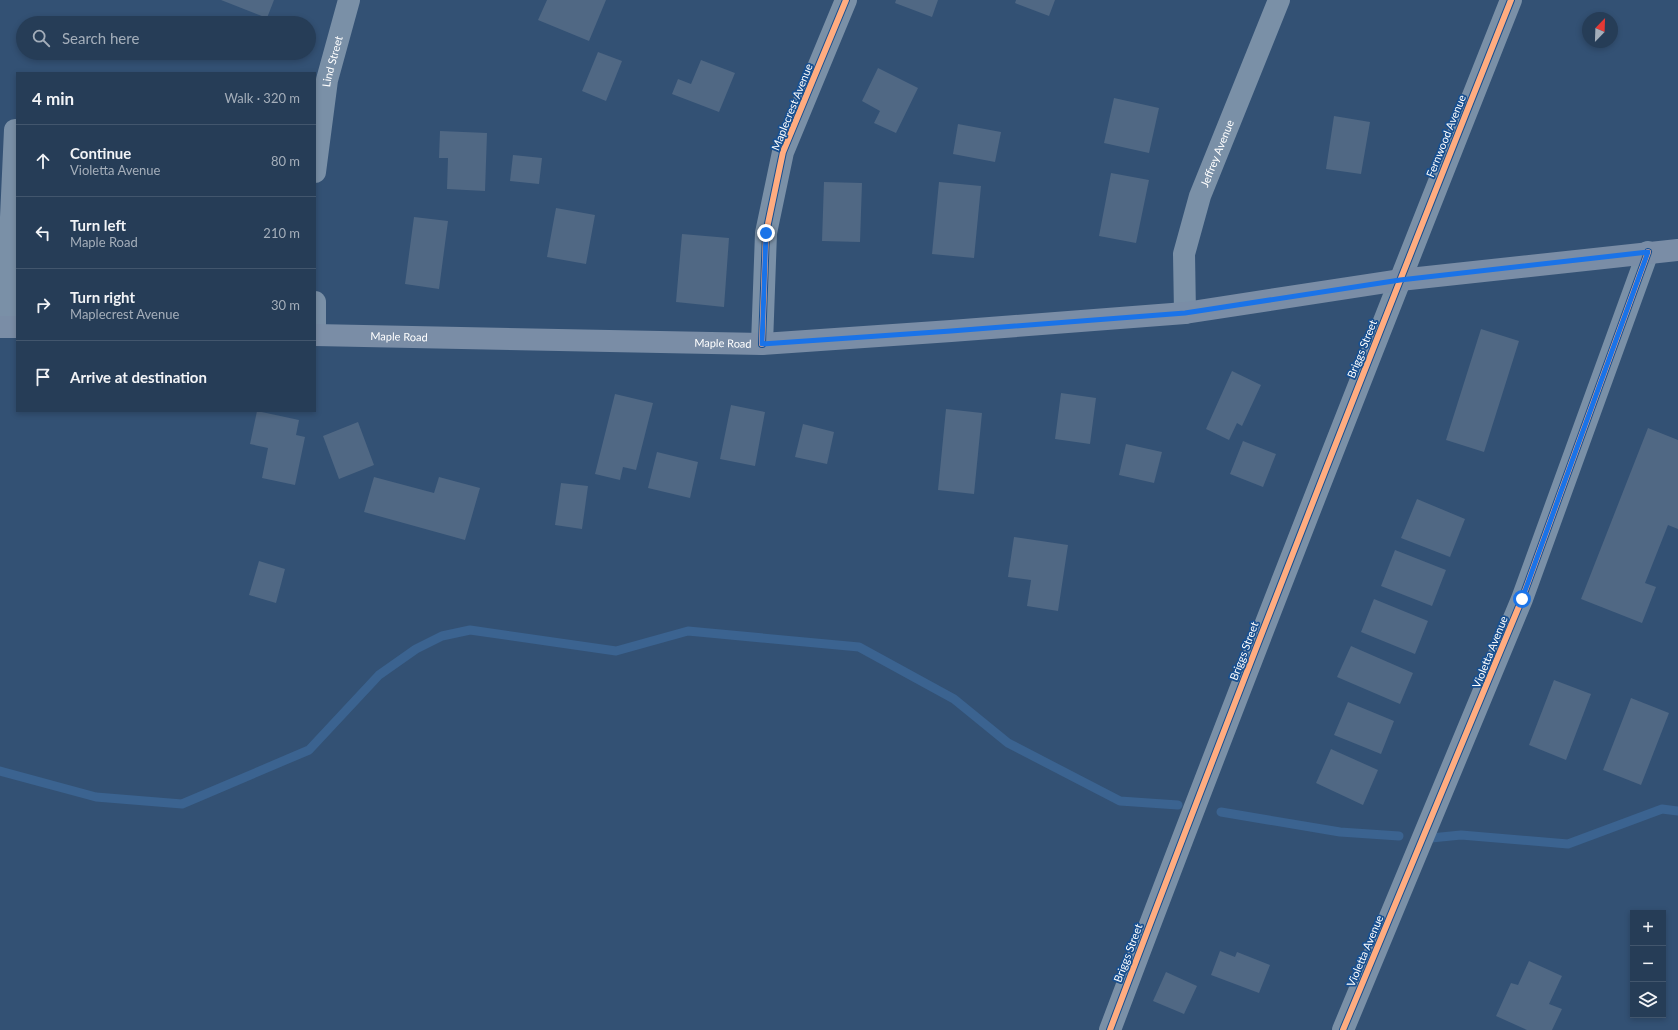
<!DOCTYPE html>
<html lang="en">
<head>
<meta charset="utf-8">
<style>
  :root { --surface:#263d57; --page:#2e445d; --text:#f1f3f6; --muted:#a4aeba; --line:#42566d }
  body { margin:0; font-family:Lato,sans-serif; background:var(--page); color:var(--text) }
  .controls { position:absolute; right:12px; bottom:12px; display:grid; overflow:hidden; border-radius:0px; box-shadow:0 2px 6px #0003 }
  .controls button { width:36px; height:36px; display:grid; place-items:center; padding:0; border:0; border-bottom:1px solid var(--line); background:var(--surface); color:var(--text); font:20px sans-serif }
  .compass { position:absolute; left:1582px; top:12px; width:36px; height:36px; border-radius:50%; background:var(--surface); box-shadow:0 2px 6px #0003; rotate:23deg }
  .stop { position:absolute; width:12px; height:12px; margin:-9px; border:3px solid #1a73e8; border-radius:50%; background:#fff }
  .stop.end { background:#1a73e8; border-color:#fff; box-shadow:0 1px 4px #0008 }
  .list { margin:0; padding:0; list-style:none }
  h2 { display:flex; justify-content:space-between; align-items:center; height:52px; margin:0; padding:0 16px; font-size:17px }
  h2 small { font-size:13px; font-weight:400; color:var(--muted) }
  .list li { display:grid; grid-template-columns:26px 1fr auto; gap:12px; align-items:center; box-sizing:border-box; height:72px; padding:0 16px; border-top:1px solid var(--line) }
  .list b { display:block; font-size:15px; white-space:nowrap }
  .list p { margin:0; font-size:13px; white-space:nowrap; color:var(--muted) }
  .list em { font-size:13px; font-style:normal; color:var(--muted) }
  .icon { flex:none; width:22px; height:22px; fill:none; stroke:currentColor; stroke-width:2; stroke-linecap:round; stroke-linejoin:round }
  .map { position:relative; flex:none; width:1678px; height:1030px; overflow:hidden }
  .search { position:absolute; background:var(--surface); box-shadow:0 2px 6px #0003; left:16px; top:16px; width:300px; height:44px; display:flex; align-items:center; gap:10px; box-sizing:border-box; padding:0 14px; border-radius:22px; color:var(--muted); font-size:15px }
  .panel { position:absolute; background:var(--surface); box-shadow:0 2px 6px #0003; left:16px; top:72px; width:300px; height:340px; border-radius:0px }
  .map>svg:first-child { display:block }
</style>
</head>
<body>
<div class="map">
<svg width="1678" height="1030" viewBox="0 0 1678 1030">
  <rect width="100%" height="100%" fill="#335174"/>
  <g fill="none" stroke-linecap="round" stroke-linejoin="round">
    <path stroke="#3b6390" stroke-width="9" d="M0,771L96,797L182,804L309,750L379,675L416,649L442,636L470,630L616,651L688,631L859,647L954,699L1008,743L1120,801L1178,805
      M1221,812L1340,832L1399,836
      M1431,838L1461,835L1568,844L1662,809L1678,811"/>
  </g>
  <path fill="#506884" d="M221,0H274L267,18Z
    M547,0H606L589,41L538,20Z
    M896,0H938L932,17L895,3Z
    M1016,0H1055L1049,16L1015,3Z
    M598,52L622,61L606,101L582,91Z
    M701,60L735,73L719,112L672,94L678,79L691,84Z
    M878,68L918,88L896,133L874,123L880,111L862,101Z
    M1114,98L1159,108L1149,153L1104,143Z
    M1334,116L1370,122L1361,174L1326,169Z
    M958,124L1001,132L995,162L953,154Z
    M440,131L487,133L485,191L447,189L448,158H439Z
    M513,155L542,158L539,184L510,181Z
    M1111,173L1149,180L1136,243L1099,236Z
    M824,182L862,183L860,242L822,241Z
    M939,182L981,186L974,258L932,254Z
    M556,208L595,215L586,264L547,257Z
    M414,217L448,221L439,289L405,284Z
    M682,234L729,238L724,307L676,302Z
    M1481,329L1519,341L1484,452L1446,440Z
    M1232,371L1261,385L1242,426L1237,423L1229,440L1206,429Z
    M1061,393L1096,398L1090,444L1055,439Z
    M615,394L653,403L636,470L623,467L620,480L595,474Z
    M731,405L765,412L755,466L720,459Z
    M946,409L982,413L974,494L938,490Z
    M257,411L299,420L296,435L305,437L295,485L262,478L268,448L250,444Z
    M358,422L374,465L339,479L323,436Z
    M803,424L834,432L827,464L795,457Z
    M1648,428L1678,440V529L1668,525L1645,583L1656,587L1642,623L1581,599Z
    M1243,441L1276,454L1263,487L1230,474Z
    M1126,444L1162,452L1154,483L1119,475Z
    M657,452L698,462L690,498L648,488Z
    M374,477L434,493L439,477L480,488L465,540L364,512Z
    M561,483L588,486L582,529L555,525Z
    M1417,499L1465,519L1450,557L1401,538Z
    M1014,537L1068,545L1058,611L1027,606L1031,580L1008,577Z
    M1395,550L1446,570L1432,606L1381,586Z
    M259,561L285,569L276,603L249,595Z
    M1374,599L1428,621L1415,654L1361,632Z
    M1351,646L1413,673L1400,704L1337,677Z
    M1554,680L1591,694L1566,760L1529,745Z
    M1631,698L1669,713L1641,785L1603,770Z
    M1348,702L1394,721L1381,754L1334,735Z
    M1331,749L1378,770L1363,805L1316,783Z
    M1220,951L1235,957L1237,952L1270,965L1259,993L1211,975Z
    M1529,961L1562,976L1549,1004L1562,1009L1552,1030H1527L1496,1016L1511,983L1518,985Z
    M1166,972L1197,986L1184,1014L1153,1001Z"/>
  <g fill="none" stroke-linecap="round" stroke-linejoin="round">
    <g stroke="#7a90a7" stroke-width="22">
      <path id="s1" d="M315,172L327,80L349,0"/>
      <path d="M315,302V335"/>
      <path id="s2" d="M1185,313L1184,254L1200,196L1279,0"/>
      <path d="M6,327L15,130"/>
      <path d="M762,344L766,233L783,152L846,0"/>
      <path d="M1110,1030C1240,685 1375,343 1511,0"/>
      <path d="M1343,1030L1522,599L1648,252"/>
    </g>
    <g stroke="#7a8da6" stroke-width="22">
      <path d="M0,327H17"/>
      <path id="s3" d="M315,335L762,344L951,331L1185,313L1400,280L1678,250"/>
    </g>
    <g stroke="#184f8f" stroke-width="8">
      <path id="cycleway" d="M762,344L766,233L783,152L846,0
        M1110,1030C1240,685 1375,343 1511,0
        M1343,1030L1522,599L1648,252"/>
    </g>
    <use href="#cycleway" stroke="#ffac80" stroke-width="6"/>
  </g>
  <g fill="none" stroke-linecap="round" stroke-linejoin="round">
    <path stroke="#1a73e8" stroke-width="5" d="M766,233L762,344L951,331L1185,313L1400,280L1648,252L1522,599"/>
  </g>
  <g text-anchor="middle" stroke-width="3.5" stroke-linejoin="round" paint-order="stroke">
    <g font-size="11" fill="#fff" stroke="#184f8f">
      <text dy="4" stroke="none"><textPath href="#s1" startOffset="112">Lind Street</textPath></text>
      <text transform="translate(792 107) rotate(-68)" y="4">Maplecrest Avenue</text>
      <text transform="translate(1446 136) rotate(-68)" y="4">Fernwood Avenue</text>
      <text dy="4" stroke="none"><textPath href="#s2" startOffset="165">Jeffrey Avenue</textPath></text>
      <text dy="4" stroke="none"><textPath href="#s3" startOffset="84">Maple Road</textPath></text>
      <text dy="4" stroke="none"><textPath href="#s3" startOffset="408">Maple Road</textPath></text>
      <text transform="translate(1362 349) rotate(-68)" y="4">Briggs Street</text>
      <text transform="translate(1244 651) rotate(-69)" y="4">Briggs Street</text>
      <text transform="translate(1490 652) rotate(-68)" y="4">Violetta Avenue</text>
      <text transform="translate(1365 951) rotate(-67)" y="4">Violetta Avenue</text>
      <text transform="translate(1128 953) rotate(-69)" y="4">Briggs Street</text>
    </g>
  </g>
</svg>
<div class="controls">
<button>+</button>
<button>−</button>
<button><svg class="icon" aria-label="layers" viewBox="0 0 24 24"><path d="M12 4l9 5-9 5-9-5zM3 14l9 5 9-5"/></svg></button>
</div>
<svg class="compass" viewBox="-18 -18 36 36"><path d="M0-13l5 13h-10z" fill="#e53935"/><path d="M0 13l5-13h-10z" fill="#a4aeba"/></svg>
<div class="stop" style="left:1522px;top:599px"></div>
<div class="stop end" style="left:766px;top:233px"></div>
<div class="search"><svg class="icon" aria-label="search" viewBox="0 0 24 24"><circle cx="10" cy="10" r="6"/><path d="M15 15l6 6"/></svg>Search here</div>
<section class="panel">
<h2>4 min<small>Walk · 320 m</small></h2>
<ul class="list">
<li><svg class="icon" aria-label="ahead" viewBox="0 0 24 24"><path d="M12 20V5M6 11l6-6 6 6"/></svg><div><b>Continue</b><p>Violetta Avenue</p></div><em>80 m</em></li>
<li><svg class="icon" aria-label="left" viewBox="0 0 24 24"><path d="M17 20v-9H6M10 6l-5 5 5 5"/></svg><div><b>Turn left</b><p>Maple Road</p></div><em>210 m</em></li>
<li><svg class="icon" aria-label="right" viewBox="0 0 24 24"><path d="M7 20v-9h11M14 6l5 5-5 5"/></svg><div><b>Turn right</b><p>Maplecrest Avenue</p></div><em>30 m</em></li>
<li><svg class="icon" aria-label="arrive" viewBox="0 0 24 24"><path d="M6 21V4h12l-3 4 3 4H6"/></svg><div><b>Arrive at destination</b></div></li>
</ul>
</section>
</div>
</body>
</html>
